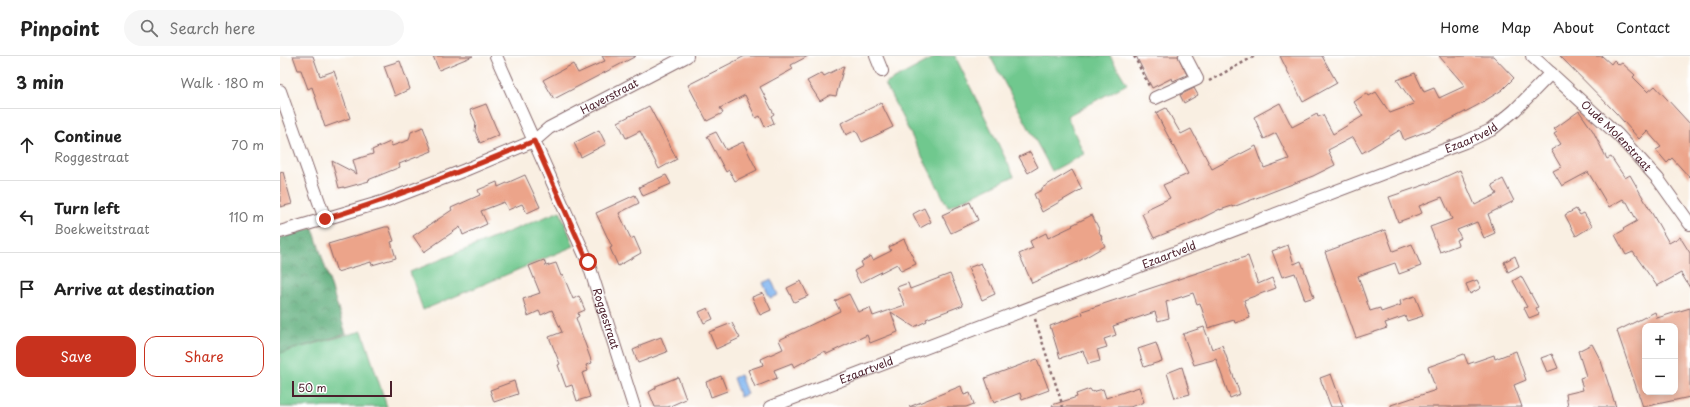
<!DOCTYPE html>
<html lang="en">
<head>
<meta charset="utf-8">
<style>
  :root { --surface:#fff; --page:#f6f6f6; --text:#222; --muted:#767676; --line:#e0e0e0; --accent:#c8321e }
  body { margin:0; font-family:"Playpen Sans",sans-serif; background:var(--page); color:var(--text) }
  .controls { position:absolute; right:12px; bottom:12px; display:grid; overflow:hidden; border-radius:8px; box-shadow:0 2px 10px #0003 }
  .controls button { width:36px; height:36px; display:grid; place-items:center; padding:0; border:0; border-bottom:1px solid var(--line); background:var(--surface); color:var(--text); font:20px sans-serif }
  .scale { position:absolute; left:12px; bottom:10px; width:100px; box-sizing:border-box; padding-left:4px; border:2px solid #4a1f2b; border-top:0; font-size:11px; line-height:14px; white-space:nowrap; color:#4a1f2b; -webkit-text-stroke:3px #fff; paint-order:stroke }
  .stop { position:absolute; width:12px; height:12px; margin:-9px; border:3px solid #c8321e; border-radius:50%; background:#fff }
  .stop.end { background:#c8321e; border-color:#fff; box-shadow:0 1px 4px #0008 }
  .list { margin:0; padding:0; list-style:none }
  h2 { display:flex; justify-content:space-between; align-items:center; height:52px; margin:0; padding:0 16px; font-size:17px }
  h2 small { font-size:13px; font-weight:400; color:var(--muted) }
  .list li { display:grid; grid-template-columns:26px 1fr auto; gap:12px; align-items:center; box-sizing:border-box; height:72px; padding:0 16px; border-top:1px solid var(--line) }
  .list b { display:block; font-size:15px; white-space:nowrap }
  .list p { margin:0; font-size:13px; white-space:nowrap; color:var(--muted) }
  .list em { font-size:13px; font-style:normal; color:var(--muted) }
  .actions { display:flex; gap:8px; padding:12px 16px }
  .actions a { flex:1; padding:9px 0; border:1px solid var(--accent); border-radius:12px; text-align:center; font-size:14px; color:var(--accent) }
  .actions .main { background:var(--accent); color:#fff }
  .icon { flex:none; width:22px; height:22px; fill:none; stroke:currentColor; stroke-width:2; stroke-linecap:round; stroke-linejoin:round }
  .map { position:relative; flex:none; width:1410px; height:351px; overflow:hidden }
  header { display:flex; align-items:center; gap:24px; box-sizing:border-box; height:56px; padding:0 20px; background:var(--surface); border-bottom:1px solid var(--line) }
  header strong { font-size:19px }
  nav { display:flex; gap:22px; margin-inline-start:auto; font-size:14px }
  .search { width:280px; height:36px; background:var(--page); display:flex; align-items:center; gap:10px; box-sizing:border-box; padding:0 14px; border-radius:22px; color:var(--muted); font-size:15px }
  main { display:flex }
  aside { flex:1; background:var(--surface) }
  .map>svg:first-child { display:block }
</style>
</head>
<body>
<header>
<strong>Pinpoint</strong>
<div class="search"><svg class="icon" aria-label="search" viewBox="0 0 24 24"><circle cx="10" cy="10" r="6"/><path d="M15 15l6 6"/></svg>Search here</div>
<nav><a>Home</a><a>Map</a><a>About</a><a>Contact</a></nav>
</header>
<main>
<aside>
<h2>3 min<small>Walk · 180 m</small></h2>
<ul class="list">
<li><svg class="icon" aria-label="ahead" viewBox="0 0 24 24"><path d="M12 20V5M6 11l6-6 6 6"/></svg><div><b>Continue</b><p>Roggestraat</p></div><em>70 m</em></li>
<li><svg class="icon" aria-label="left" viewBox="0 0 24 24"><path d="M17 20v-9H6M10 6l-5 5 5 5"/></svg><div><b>Turn left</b><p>Boekweitstraat</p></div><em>110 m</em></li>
<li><svg class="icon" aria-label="arrive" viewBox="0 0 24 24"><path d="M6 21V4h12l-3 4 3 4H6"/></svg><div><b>Arrive at destination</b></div></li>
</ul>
<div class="actions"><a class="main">Save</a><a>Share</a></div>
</aside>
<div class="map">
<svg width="1410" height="351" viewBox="0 0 1410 351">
  <defs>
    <pattern id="forest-crowns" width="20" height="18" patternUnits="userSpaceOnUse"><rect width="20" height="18" fill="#5bac79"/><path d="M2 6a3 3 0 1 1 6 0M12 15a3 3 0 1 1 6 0" fill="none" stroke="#4d8b63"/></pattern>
  </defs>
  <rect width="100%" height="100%" fill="#fff"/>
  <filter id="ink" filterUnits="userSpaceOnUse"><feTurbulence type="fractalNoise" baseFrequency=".025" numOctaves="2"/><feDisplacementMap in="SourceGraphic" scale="8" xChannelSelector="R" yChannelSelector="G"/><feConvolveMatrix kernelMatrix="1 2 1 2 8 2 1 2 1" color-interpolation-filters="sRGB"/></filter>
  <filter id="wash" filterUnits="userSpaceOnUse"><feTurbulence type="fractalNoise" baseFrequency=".012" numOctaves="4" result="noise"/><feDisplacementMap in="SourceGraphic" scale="16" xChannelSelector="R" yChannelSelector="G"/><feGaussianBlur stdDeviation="0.9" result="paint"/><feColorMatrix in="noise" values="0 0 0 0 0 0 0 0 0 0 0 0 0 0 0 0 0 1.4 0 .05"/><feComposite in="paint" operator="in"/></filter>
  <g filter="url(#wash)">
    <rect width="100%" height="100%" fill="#f9efe2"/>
    <path fill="#6fc88e" stroke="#5c745c" d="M657,0H675L734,120L668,151L605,28Z
      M710,0H830L847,28L787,60L804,98L772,115Z
      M280,155L294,190L143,254L130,216Z
      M82,275L107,351H0V297Z"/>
    <path fill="url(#forest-crowns)" stroke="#526652" d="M33,172L66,278L0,297V182Z"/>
    <path fill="#83b7f1" stroke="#666b8e" d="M491,223L498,239L490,242L483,227Z
      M460,319L467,338L460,341L453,322Z"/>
    <g id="blocks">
      <path fill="#eca48a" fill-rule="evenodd" d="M13,0H33L40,20L54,15L70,62L45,71L32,31L28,33L21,14H18Z
        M153,0H193L159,14Z
        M322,0H356L274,43L263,24L293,8L298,17L325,5Z
        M465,0H528L511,9L513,13L480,31L494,58L491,60L494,67L485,71L480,60L476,62L465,39L440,52L443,57L427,65L408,29Z
        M856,0H898L907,19L893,25L892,22L872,32Z
        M1000,0H1042L1057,27L1023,46Z
        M1159,0H1213L1234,22L1222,34L1198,49L1155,72L1124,84L1120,74L1082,97L1073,81L1048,94L1055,109L1033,120L953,151L952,150L940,154V153L916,165L874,182L862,158L868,155L867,153L890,142L883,129L908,118L876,57L886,52L901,78L911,73L932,113L976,90L984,112L1009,103L996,77L984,83L974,61L1000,47L1012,71L1037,58L1038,61L1043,59L1053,78L1083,60L1074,46L1087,37L1089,40L1096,36L1110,57L1134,48L1117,24L1135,17L1144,36L1154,32L1159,42L1185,30Z
        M1280,0H1322L1331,8L1334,4L1339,9L1342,7L1355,19L1353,21L1368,36L1375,30L1410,68V122L1392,102L1387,107L1376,94L1381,91L1367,75L1359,83L1336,57Z
        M120,5L130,33L115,40L104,10Z
        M564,10L556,40L550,39L540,45L527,25L542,17L544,20Z
        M914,32L918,39L904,47L900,39Z
        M601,47L613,71L582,86L576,74L566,79L561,67Z
        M206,48L219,79L200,87L195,75L196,67L190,54Z
        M369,50L397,103L379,113L360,75L346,82L338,66Z
        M1299,55L1313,75L1327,103L1331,101L1345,122L1350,119L1389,187L1400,181L1410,197V232L1401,217L1377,230L1353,196L1346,199L1335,179L1344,174L1343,173L1357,165L1347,146H1345L1343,143L1329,151L1308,116L1282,130L1273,115L1281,111L1271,94L1281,88L1274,78L1277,76L1274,73Z
        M143,71L152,95L119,108L120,111L88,124L89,125L64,132V131L59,132L52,105L77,118L73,104L93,98L92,94L110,86L112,90L129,84L131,76Z
        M319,74L326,88L301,101L294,87Z
        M436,76L446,94L463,86L477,114L455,125L449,114L446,116L427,80Z
        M750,96L758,111L748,117L739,101Z
        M792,114L802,133L762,156L754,138L762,134V132Z
        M1180,114L1195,149L1217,138L1212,129L1223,123L1234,145L1208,158L1215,177L1204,182L1197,166L1177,174L1181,182L1176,184L1178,189L1160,196L1150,171L1172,163L1162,141L1139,150L1142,157L1118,166L1109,141L1156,125Z
        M3,116L12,148L0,151V117Z
        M245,119L260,151L247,157L242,148L228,154L224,146L201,155L207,168L183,179L180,171L144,196L133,180L172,154L171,152L200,139L198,134L217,126L218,131Z
        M386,119L391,128L363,140L359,131Z
        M355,139L359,147L339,157L351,183L354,181L361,197L338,210L330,192L332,191L316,157Z
        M690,146L698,164L671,177L662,159Z
        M644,152L651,166L640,172L633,158Z
        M1296,153L1300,159L1304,157L1312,170L1296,180L1285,159Z
        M812,159L820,175L819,176L822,181L821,182L825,190L794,208L752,227L739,198L753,192L750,185L766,177L768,182L793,170L792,169Z
        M105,171H109L114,185L111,186L116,202L92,209L91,206L57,216L48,188Z
        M1105,174L1113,195L1132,188L1141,210L1119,218L1115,207L1078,220L1090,255L1100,252L1101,256L1121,249L1120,245L1135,240L1143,260L1127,265L1125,260L1105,267L1107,272L1076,282L1045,196Z
        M624,183L636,208L621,215L617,208L580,227L574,215L583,210L581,206L591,200L593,204L611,195L609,191Z
        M1008,189L1014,208L1021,205L1034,241L1025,244L1015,217L1002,221L992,195Z
        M968,200L978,228L992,222L996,232L964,244L970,262L955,267L954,264L928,272L920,247L917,248L913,237L886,246L889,262L878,265L875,256L833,270L836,279L824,283L827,291L817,294L820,305L808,308L803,295L780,302L770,270L803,258L802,255Z
        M1235,200L1239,210L1228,216L1224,206Z
        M264,204L266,210L276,207L281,220L283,219L293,243L299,240L305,254L298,257L299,260L296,262L312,307L306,309L308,315L302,317L310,341L297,345L292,329L286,331L278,309L280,308L269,281L282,276L272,254L261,259L259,255L248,260L243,243L260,237L249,210Z
        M701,207L715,238L702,244L688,212Z
        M670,218L683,249L646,263L647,265L634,271L611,256L618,276L590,287L587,279L547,298L545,295L514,311L512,307L494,314L497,322L475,331L468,314L483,309L481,303L503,293L499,284L560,255L555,245L569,238L578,256L590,252L593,260L625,249L617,231L628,227L630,233Z
        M1241,220L1258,251L1256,252L1259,258L1249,262L1244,252L1247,251L1233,225Z
        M1197,224L1201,232L1190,238L1186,228Z
        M521,225L528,240L514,246L507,232Z
        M483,237L491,254L480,259L472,241Z
        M428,252L433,263L424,267L419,256Z
        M1410,252V341L1363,351L1337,275L1375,256L1377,262ZM1365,270H1395V336H1365Z
        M452,267L460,282L436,293L429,276Z
        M924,271L932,293L942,289L960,338L950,342L936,303L914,309L903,278Z
        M381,281L387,296L358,307L353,294L360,291V289Z
        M876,287L882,305L864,311L858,293Z
        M1312,288L1321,305L1336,351H1288L1286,338L1303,334L1300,322L1306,320L1298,295Z
        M1236,295L1246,324L1234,329L1242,351H1111V349L1156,334L1148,311L1184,298L1188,308L1214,299L1215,303Z
        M1272,298L1278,312L1267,316L1261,302Z
        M757,303L769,334L742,344L740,337L714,347L705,322Z
        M902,311L910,338L895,342L887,317Z
        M1051,318L1060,343L1063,351H1051L1040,322Z
        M441,320L447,335L431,341L426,326Z
        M398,321L406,343L388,351H375L369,336L376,332V330Z
        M234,325L238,338L214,346L210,334Z
        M681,330L684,339L690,337L694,348L686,351H629Z
        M859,331L864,346L850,351H773L772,349L797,341L796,338L810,333L812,336L823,333L826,342Z"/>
    </g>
  </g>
  <g filter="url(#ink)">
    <use href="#blocks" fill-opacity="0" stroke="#87686b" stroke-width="1"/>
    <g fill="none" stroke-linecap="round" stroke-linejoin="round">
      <g stroke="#87686b" stroke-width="14">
        <g id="street">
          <path id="s1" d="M216,0L308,206L354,351"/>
          <path d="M596,0L602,15"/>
          <path id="s2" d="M1252,0L1338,79L1378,123L1410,168"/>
          <path d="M0,35L45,163"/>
          <path d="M875,42L917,23L905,0"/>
          <path id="s3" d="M0,176L102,146L185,114L254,85L269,72L407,0"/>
          <path id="s4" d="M490,351L1185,86L1211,74L1235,54L1271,17"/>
        </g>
      </g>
      <path stroke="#87686b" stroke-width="2.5" stroke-dasharray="3 3" stroke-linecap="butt" d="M854,0L870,32
        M929,25L975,0
        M755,263L783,351"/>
      <use href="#street" stroke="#fff" stroke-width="12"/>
    </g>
  </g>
  <g fill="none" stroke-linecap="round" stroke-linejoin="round" filter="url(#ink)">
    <path stroke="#c8321e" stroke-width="5" d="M45,163C116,141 185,114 254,85L308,206"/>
  </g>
  <g text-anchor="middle" stroke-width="3" stroke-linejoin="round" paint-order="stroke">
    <g font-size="11" fill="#4a1f2b" stroke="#fff">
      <text dy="4" stroke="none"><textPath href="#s3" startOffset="358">Haverstraat</textPath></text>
      <text dy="4" stroke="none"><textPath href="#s2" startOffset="116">Oude Molenstraat</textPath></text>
      <text dy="4" stroke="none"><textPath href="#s4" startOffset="751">Ezaartveld</textPath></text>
      <text dy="4" stroke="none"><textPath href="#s4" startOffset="427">Ezaartveld</textPath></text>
      <text dy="4" stroke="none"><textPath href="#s1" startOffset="285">Roggestraat</textPath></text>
      <text dy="4" stroke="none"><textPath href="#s4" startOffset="103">Ezaartveld</textPath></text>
    </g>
  </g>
</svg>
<div class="controls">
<button>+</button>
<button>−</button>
</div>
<div class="scale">50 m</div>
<div class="stop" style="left:308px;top:206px"></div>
<div class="stop end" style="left:45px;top:163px"></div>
</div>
</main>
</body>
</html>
